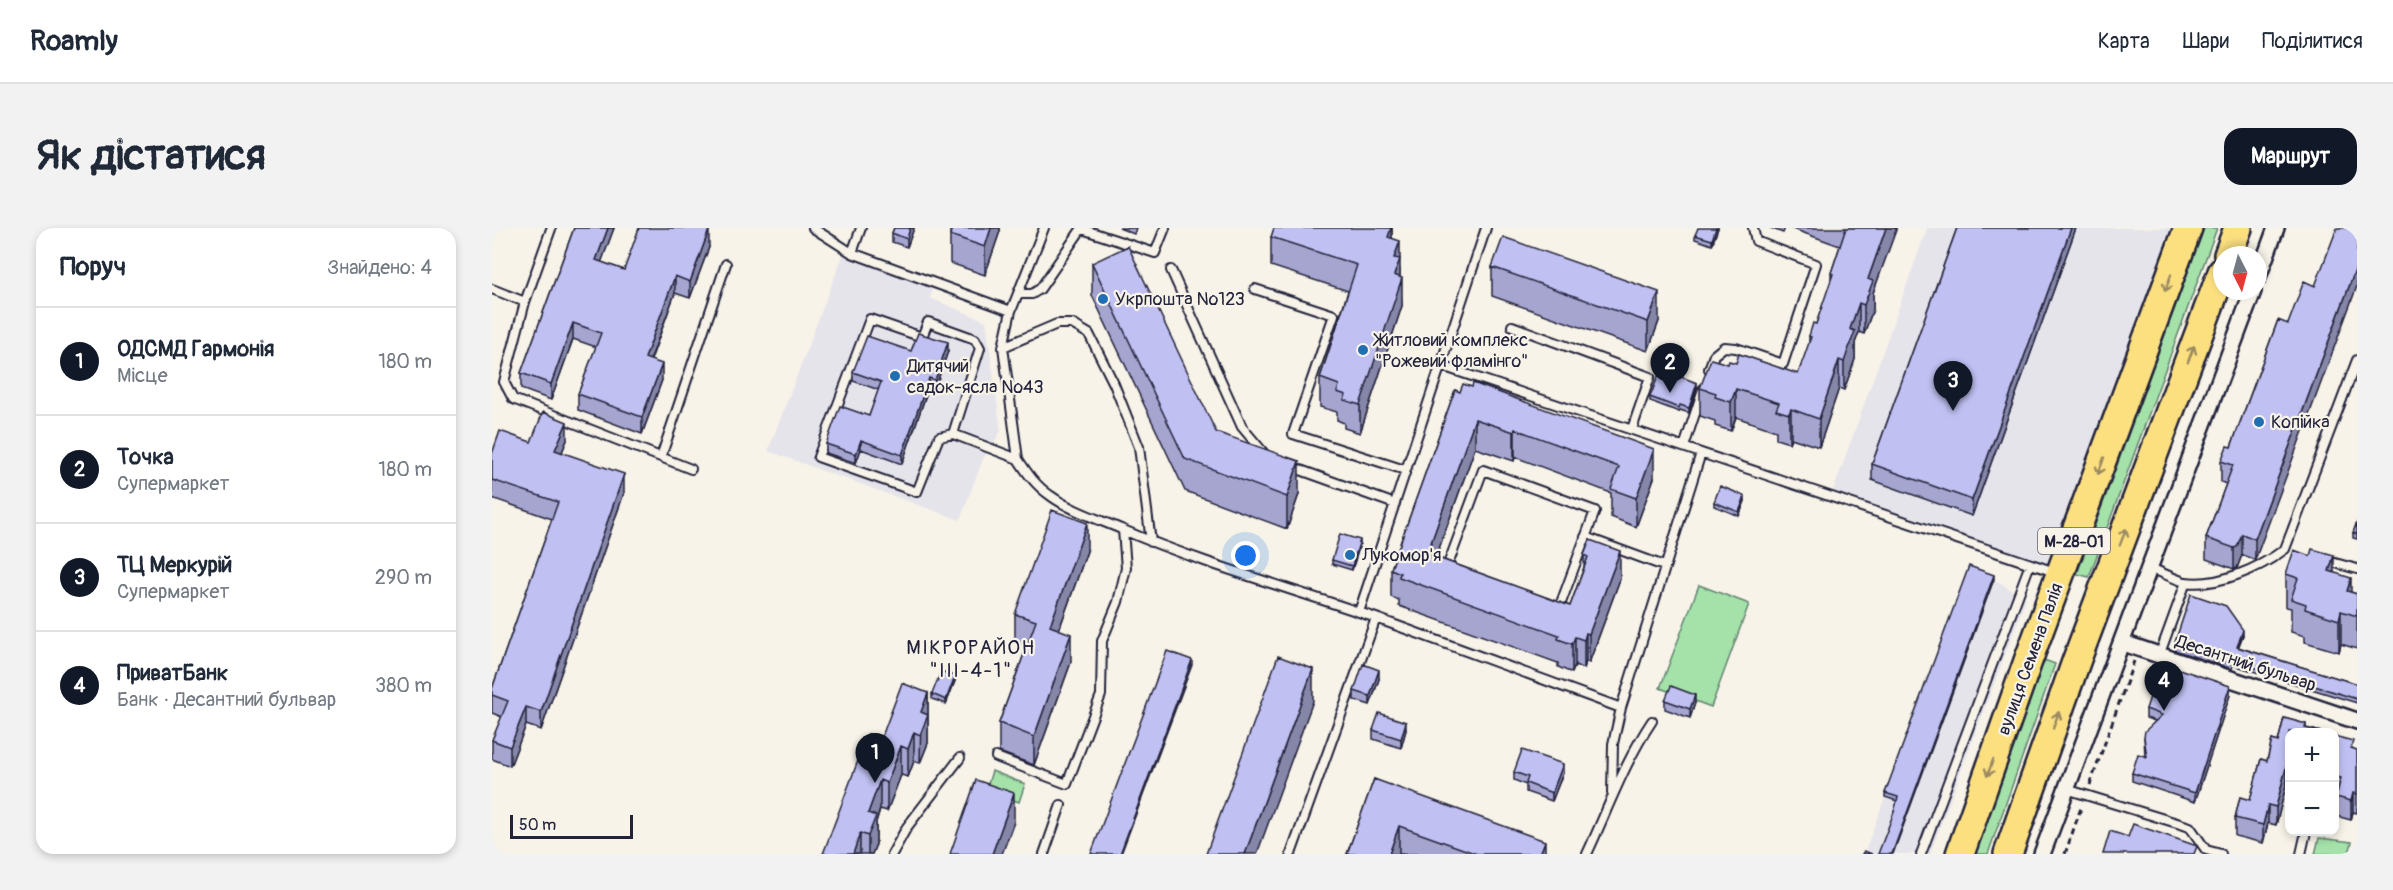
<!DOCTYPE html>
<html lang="uk">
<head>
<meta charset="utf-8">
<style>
  :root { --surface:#fff; --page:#f2f2f3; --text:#1f2937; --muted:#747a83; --line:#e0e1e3; --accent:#111827 }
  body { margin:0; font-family:Pangolin,sans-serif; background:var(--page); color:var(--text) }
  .controls { position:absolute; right:18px; bottom:18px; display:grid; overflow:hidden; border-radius:12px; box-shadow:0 3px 9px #0003 }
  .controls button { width:54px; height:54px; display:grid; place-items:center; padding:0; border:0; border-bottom:2px solid var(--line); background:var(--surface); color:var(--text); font:30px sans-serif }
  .compass { position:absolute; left:1721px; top:18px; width:54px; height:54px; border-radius:50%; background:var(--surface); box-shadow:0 3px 9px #0003; rotate:174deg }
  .scale { position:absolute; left:18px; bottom:15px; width:123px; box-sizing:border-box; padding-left:6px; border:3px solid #22223b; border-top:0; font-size:16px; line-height:21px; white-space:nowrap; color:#22223b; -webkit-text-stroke:4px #f7f3e8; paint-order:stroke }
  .you { position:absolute; left:754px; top:328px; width:21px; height:21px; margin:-15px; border:4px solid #fff; border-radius:50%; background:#1a73e8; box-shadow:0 0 0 9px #1a73e833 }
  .badge { display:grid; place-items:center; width:39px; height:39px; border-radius:50%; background:var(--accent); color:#fff; font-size:20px; font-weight:700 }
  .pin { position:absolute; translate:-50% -50px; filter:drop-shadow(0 2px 3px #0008) }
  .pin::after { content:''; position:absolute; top:32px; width:21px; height:18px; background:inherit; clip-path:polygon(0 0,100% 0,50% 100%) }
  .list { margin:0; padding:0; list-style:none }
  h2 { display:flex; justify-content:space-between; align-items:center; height:78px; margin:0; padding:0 24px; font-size:26px }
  h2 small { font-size:20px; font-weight:400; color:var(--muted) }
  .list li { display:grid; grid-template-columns:39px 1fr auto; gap:18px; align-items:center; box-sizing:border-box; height:108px; padding:0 24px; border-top:2px solid var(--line) }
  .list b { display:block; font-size:22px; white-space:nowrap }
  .list p { margin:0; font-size:20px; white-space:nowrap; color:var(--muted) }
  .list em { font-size:20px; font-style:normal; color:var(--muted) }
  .map { position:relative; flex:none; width:1865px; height:626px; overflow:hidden; border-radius:18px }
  header { display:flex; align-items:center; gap:36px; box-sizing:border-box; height:84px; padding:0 30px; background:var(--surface); border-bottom:2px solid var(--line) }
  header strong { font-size:28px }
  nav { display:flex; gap:33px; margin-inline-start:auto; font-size:21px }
  .intro { display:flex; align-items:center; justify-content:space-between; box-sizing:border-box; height:144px; padding:0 36px }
  h1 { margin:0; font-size:42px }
  .button { padding:15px 27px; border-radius:18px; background:var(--accent); color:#fff; font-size:21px; font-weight:700 }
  main { display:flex; gap:36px; padding:0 36px }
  aside { flex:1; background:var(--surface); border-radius:18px; box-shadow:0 3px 9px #0003 }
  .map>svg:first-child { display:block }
</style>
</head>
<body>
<header>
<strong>Roamly</strong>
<nav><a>Карта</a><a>Шари</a><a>Поділитися</a></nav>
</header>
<div class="intro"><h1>Як дістатися</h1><a class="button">Маршрут</a></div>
<main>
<aside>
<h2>Поруч<small>Знайдено: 4</small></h2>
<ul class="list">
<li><span class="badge">1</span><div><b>ОДСМД Гармонія</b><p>Місце</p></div><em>180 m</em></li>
<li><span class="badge">2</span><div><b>Точка</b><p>Супермаркет</p></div><em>180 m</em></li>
<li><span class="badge">3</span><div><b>ТЦ Меркурій</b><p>Супермаркет</p></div><em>290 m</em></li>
<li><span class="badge">4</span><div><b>ПриватБанк</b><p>Банк · Десантний бульвар</p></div><em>380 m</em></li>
</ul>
</aside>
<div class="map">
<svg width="1865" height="626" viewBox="0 0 1865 626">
  <rect width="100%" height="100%" fill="#f7f3e8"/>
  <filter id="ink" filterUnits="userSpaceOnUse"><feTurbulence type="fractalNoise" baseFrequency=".0167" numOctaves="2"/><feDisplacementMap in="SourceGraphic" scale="12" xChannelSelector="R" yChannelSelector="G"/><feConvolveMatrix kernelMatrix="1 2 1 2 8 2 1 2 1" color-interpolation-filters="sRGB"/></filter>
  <g filter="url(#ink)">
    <path fill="#e6e4eb" d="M1435,0H1696L1570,346L1339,269Z
      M351,27L441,60L438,70L494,93L509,203L491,231L468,292L276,223Z
      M1477,342L1502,351L1534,371L1438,626H1372Z"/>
    <path fill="#a4e2a9" stroke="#638272" stroke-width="1.5" d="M1712,0H1725L1597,349L1585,346Z
      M1207,357L1257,376L1219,479L1168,460Z
      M1552,432L1563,436L1496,626H1483Z
      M500,543L533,556L527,574L494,562Z
      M1827,610L1860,614L1857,626H1823Z"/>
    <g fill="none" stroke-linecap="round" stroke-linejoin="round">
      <g stroke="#22223b" stroke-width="12">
        <path id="lane" d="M321,0L360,25L519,83
          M552,0L519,83L511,119L526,231C535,245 544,258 559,268C580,283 606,291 629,301C706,334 787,357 867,384
          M590,1L663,25L673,0
          M360,25L369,0
          M679,42L750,199L771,224
          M0,61L33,74L12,154L21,171L199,241
          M763,61L842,87L801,206L913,242
          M527,66H540L548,61L590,0
          M33,74L59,1
          M1020,98L1158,149L1140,201
          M511,119L565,96H580L597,106L622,156L647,219L659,314
          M947,137L1563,344
          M1217,141L1222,127L1232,119L1244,120L1291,136L1324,36L1264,13L1261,0
          M461,206L447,209L425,264L326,229L378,91L430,109L436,94L483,111L488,120L461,206L526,231
          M1192,219L1211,161
          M169,229L234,36
          M800,239L903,276
          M991,242L1103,283L1066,383L954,342Z
          M1093,309L1172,338
          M1832,332L1865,341
          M1658,340C1669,344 1682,351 1693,354C1726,359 1768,340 1793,321L1865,132
          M884,390L1129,480L1209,225
          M1667,428L1694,354
          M504,529L575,556L609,467L610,413L626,374L634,340L631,302
          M1574,561L1698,599L1714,622L1729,626
          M1120,565L1121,516L1129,480
          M400,626L415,599L468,530
          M552,626L569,577
          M799,626L884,390L867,384L994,0
          M1095,626C1116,581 1132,535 1160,493
          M1429,626L1538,336
          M1809,626L1814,604"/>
      </g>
      <g stroke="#22223b" stroke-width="20">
        <path id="street" d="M1766,49L1784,0
          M1631,415L1865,493
          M1550,626L1761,63"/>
      </g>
      <g stroke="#22223b" stroke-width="32">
        <path id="highway" d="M1736,27L1746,0
          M1468,626L1536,433L1696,0
          M1516,626L1585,431L1730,44"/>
      </g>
      <path stroke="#22223b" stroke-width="3" stroke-dasharray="6 4.5" stroke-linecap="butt" d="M1598,557L1642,433
        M1573,626L1590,577"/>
      <use href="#lane" stroke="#f7f3e8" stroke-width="8"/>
      <use href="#street" stroke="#f7f3e8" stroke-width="15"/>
      <use href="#highway" stroke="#fce080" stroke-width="27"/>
    </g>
    <path fill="#a5a5d0" stroke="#22223b" stroke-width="1.5" d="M82,0H122L109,34L132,42L217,19L198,70L183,65L159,132L170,152L150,206L86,182V166L104,119L81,111L59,172L29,161V145Z
      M402,0H422L415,19L400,14V5Z
      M458,0H508V3L493,47L458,35Z
      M627,0H644L642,6Z
      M900,0V10L908,42V49L910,78L868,205L852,200V195L845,192V184L828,179V150L856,63L779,38V9Z
      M1226,0L1220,17L1203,11V7Z
      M1278,0H1293L1291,5Z
      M1298,0H1404L1381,65V81L1372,106L1367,104L1363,115V131L1352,162L1347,160L1327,219L1299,210L1297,215L1284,211V203L1244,189L1239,203L1223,198V193L1208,188V160L1236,136L1244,135L1306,146L1317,117V108L1324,96L1339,54V45L1348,18Z
      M1465,0H1584L1480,288L1380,252V236Z
      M600,35L724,204L807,266L795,301L693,263L600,67Z
      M1000,39L1167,93L1156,123L1000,68Z
      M1786,92L1763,332L1750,327L1745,340L1742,341L1714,331V310L1734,256L1729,254V233L1739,219Z
      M419,123H456L443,160L437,158L410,236L369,221L364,235L334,225V216L377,188L387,162L361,153V144Z
      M1205,159L1197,185L1188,182L1187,184L1158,173V169Z
      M963,162L1162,250L1144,299L1119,289V265L1023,229L1022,233L983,220L944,329L1078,378L1092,339V327L1098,312L1128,351L1097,435L1094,433L1092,441L1083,437L1080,445L1066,439V435L907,378V372L899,369V341Z
      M75,212L70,224L132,265L49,502L34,497L18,538L0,531V512L10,489L0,485V461L60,291L0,270V226L39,214Z
      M1253,273L1247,288L1222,278V274Z
      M1865,294V311L1861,310V305Z
      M868,316L860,342L840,336V332Z
      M595,323L567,402L579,434L542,537L507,524V495L535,418L523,414V386Z
      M1842,345L1859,364L1865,366V421L1849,416L1847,424L1813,414V408L1799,404V380L1794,379V346Z
      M1502,351L1402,584L1405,573L1393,569V565Z
      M1751,407L1746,419L1865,456V475L1741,437L1740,441L1682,422V417Z
      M887,451L878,477L862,472V463Z
      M463,453L454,476L440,471V466Z
      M436,465V515L428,535L422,533L416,549L409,547L395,583L388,581L384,594V616L380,626H331L389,511Z
      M1738,467L1703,574L1640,553V545L1653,529L1652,509L1663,493L1654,490V481Z
      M1173,472L1203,475L1198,490L1173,481Z
      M1792,490L1814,496V500L1829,504H1797V555L1795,554L1784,597L1776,595L1771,615L1743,608V590L1748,569L1758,572L1769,531L1775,533L1780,512L1786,514Z
      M881,502H914L909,520L881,511Z
      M1842,508L1861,521L1865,522V585L1861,584L1859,592L1844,588V567L1842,566Z
      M1022,544L1071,545L1060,573L1034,564V557L1022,552Z
      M882,551L1053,626H855Z"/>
    <path fill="#8686a9" stroke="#22223b" stroke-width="1.5" d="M116,0H122L104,49V32Z
      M418,0H422L415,19V11Z
      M499,0H508V3L493,47V19Z
      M899,0H900V26L896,9Z
      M1224,0H1226L1220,17V12Z
      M1394,0H1404V2L1381,65V81L1372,106V77L1376,51Z
      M1579,0H1584L1480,288V272Z
      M217,2V19L198,70V54Z
      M908,13V58L910,50V78L868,205V177L902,30Z
      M1865,37V58L1763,332V311Z
      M183,48V65L153,146V130Z
      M1167,64V93L1156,123V94Z
      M1367,75V104L1363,115V131L1352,162V134L1358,101Z
      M81,95V111L59,172V156Z
      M456,114V123L443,160V152Z
      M1347,132V160L1327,219V191Z
      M170,136V152L150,206V189Z
      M437,150V158L410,236V227Z
      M1205,155V159L1197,185V180Z
      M1244,161V189L1239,203V174Z
      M1299,181V210L1297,215V186Z
      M983,191V220L935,354V326Z
      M75,194V212L63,241V222Z
      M1023,201V229L1022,233V204Z
      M369,212V221L364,235V226Z
      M1162,221V250L1144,299V270Z
      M807,233V266L795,301V269Z
      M132,246V265L49,502V484Z
      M1253,268V273L1247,288V284Z
      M595,295V323L558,427V398Z
      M1750,306V327L1745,340L1742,341V320Z
      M868,312V316L860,342V338Z
      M1128,323V351L1097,435V406Z
      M1842,327V360L1837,343Z
      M1502,347V351L1401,626H1400Z
      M1859,350V382L1855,363Z
      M1849,383V416L1847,424V392Z
      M1751,402V407L1745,423V419Z
      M1094,405V433L1092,441V412Z
      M579,406V434L542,537V509Z
      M1083,409V437L1080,445V416Z
      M700,432V437L629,626H628Z
      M821,441V473L765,626H753Z
      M887,442V451L878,477V468Z
      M463,448V453L454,476V472Z
      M1738,458V467L1703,574V565Z
      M436,465V515L428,535L429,484Z
      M1203,467V475L1198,490V481Z
      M34,479V497L18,538V519Z
      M914,494V502L909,520V511Z
      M422,504V533L416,549V521Z
      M409,518V547L395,583V555Z
      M1071,536V545L1060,573V565Z
      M1795,536V554L1784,597V579Z
      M388,552V581L384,594V616L380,626H376V585Z
      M522,565V594L510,626H500Z
      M1861,565V584L1859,592V573Z
      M1776,577V595L1771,615V597Z
      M907,598V626H897Z
      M368,605V626H361Z
      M1053,613V626H1048Z"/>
    <path fill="#c0c0f2" stroke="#22223b" stroke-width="1.5" d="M82,0H116L104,32L132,42L147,0H211L217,2L198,54L183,48L153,130L170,136L150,189L86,166L109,105L81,95L59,156L29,145Z
      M402,0H418L415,11L400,5Z
      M461,0H499L493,19L458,7Z
      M782,0H899L896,9L908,13L902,30L908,31L902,47L910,50L868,177L852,172L854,167L845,164L847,157L828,150L865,37L779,9Z
      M1206,0H1224L1220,12L1203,7Z
      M1354,0H1394L1376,51L1381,53L1372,77L1367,75L1358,101L1363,103L1352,134L1347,132L1327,191L1299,181L1297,186L1284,182L1287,175L1244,161L1239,174L1223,169L1224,165L1208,160L1219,131L1236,136L1237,133L1244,135L1247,126L1306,146L1319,109L1317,108L1321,95L1324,96L1341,46L1339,45Z
      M1465,0H1579L1480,272L1380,236Z
      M1845,0H1865V37L1763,311L1750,306L1745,319L1742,320L1714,310L1741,237L1729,233L1735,218L1739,219L1786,92L1796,96L1812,53L1823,58Z
      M1011,9L1167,64L1156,94L1000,39Z
      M636,18L724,204L807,233L795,269L693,231L600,35Z
      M426,105L456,114L443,152L437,150L410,227L369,212L364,226L334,216L348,178L377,188L389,154L361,144L375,108L419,123Z
      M1169,141L1205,155L1197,180L1188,177L1187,180L1158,169Z
      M981,155L1162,221L1144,270L1119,261L1127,239L1023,201L1022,204L983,191L935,326L1078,378L1096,329L1092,327L1098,312L1128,323L1097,406L1094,405L1092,412L1083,409L1080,416L1066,411L1067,407L907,349L908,345L899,341L963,162L968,164L971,156L980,159Z
      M51,184L75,194L63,222L132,246L49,484L34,479L18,519L0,512L16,473L0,467V461L66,274L0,252V226L8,203L39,214Z
      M1228,258L1253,268L1247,284L1222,274Z
      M560,282L595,295L558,398L579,406L542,509L507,495L544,393L523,386Z
      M1865,294V306L1861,305Z
      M848,306L868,312L860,338L840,332Z
      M1820,321L1842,327L1837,343L1859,350L1855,363L1865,366V388L1849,383L1847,392L1813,381L1814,376L1799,371L1806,350L1794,346L1802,322L1818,328Z
      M1477,338L1502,347L1400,626H1386L1402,584L1406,569L1393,565Z
      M1699,366L1734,378L1751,402L1745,419L1865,456V471L1741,433L1740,436L1682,417Z
      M675,423L700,432L628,626H599Z
      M786,428L821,441L753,626H714Z
      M1669,435L1738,458L1703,565L1640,545L1646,526L1655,529L1652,509L1653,503L1670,487L1654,481Z
      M871,436L887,442L878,468L862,463Z
      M449,443L463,448L454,472L440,466Z
      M410,455L436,465L429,484L436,487L428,507L422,504L416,521L409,518L395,555L388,552L376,585L384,588L376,608L368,605L361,626H331L376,506L389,511Z
      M1179,458L1203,467L1198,481L1173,472Z
      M887,485L914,494L909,511L881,502Z
      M1792,490L1814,496L1813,500L1829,504H1797V537L1795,536L1784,579L1776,577L1771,597L1743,590L1748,569L1758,572L1769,531L1775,533L1780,512L1786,514Z
      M1842,508L1861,513L1859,520L1865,522V566L1861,565L1859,573L1844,569L1849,550L1842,548Z
      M1030,522L1071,536L1060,565L1034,555L1036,549L1022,544Z
      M882,551L1053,613L1048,626H985L907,598L897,626H855Z
      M484,552L522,565L500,626H458Z
      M1641,596L1705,618L1702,626H1611L1618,603L1636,609Z
      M1372,623L1380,626H1370Z"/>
    <defs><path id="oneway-shaft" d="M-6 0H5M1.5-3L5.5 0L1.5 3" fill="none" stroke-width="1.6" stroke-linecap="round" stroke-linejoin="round" transform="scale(1.5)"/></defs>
    <g stroke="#9a8a61">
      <use href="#oneway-shaft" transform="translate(1676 55) rotate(110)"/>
      <use href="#oneway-shaft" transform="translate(1699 126) rotate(-69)"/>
      <use href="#oneway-shaft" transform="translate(1609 238) rotate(110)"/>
      <use href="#oneway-shaft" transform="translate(1631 309) rotate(-69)"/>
      <use href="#oneway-shaft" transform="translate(1564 492) rotate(-71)"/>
      <use href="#oneway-shaft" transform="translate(1498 540) rotate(110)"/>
    </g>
  </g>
  <g fill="#1f6fb2" stroke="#f7f3e8" stroke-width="2">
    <circle cx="611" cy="71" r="6"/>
    <circle cx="871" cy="122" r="6"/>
    <circle cx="403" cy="148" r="6"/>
    <circle cx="1767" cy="194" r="6"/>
    <circle cx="858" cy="327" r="6"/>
  </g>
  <g text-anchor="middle" stroke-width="4.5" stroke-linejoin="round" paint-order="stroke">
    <rect fill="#f7f3e8" stroke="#62616f" stroke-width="1.5" x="1546" y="300" width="72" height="26" rx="4.5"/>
    <g font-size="16" font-weight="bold" fill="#22223b">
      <text x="1582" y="319">М-28-01</text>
    </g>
    <g font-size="18" fill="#22223b" stroke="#f7f3e8" text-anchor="start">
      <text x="623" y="77">Укрпошта №123</text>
      <text x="883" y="118">Житловий комплекс<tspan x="883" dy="21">"Рожевий фламінго"</tspan></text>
      <text x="415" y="144">Дитячий<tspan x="415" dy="21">садок-ясла №43</tspan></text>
      <text x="1779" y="200">Копійка</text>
      <text x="870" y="333">Лукомор'я</text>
    </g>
    <g font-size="18" fill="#22223b" stroke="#f7f3e8">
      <text transform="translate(1538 431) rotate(-70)" y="6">вулиця Семена Палія</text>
      <text transform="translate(1754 435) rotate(18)" y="6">Десантний бульвар</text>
    </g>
    <g font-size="20" letter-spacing="1.5" fill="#22223b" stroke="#f7f3e8">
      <text x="479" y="426">МІКРОРАЙОН<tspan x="479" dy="23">"ІІІ-4-1"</tspan></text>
    </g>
  </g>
</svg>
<div class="controls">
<button>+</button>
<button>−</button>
</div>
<svg class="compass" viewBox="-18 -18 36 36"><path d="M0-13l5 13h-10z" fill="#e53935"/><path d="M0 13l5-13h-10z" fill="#747a83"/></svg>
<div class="scale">50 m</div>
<div class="you"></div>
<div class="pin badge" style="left:383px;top:555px">1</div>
<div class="pin badge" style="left:1178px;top:165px">2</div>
<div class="pin badge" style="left:1461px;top:183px">3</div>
<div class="pin badge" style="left:1672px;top:483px">4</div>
</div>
</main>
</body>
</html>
